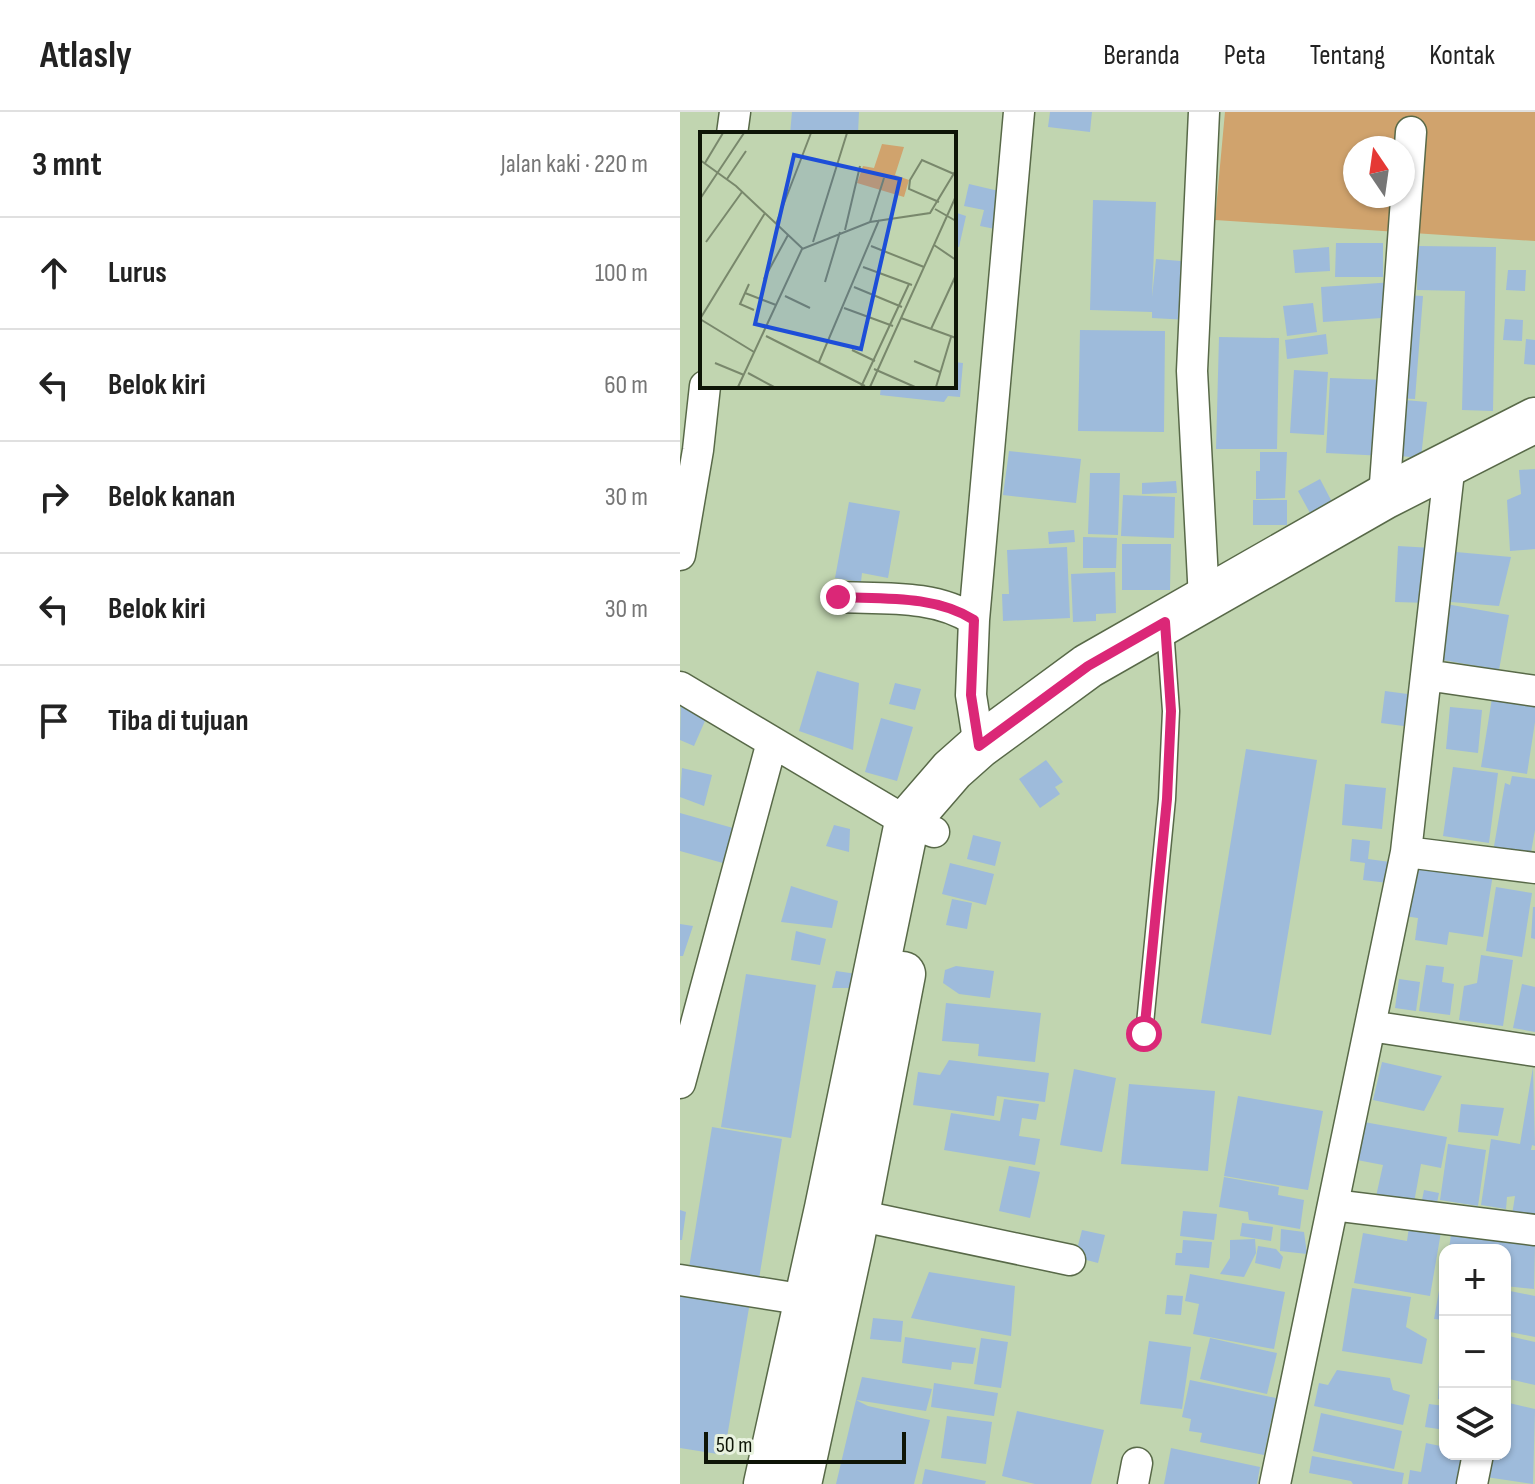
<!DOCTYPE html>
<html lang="id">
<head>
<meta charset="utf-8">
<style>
  :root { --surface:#fff; --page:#f2f2f2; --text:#222; --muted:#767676; --line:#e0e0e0 }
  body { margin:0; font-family:"Sofia Sans Condensed",sans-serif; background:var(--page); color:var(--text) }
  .controls { position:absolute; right:24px; bottom:24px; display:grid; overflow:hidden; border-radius:16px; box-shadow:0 2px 6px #0004 }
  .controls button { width:72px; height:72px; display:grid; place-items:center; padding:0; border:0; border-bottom:2px solid var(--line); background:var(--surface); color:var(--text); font:40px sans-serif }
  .compass { position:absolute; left:663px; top:24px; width:72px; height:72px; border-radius:50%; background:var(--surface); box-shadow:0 2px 6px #0004; rotate:347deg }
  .scale { position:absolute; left:24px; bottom:20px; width:202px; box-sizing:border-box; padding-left:8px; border:4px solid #0e1507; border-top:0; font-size:22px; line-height:28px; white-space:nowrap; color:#0e1507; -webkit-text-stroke:6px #e8f2df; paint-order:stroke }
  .stop { position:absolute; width:24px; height:24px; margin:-18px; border:6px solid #db2777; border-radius:50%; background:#fff }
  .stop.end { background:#db2777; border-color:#fff; box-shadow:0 2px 8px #0008 }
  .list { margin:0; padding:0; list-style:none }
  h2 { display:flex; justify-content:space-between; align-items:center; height:104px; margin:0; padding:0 32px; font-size:34px }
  h2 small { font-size:26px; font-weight:400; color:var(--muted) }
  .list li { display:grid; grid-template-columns:52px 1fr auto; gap:24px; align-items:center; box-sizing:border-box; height:112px; padding:0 32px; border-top:2px solid var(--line) }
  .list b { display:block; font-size:30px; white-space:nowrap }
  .list em { font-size:26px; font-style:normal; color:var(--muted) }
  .icon { flex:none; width:44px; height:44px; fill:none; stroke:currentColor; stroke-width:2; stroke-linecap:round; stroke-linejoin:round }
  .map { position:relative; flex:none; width:855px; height:1372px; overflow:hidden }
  header { display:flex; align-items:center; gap:48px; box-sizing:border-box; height:112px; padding:0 40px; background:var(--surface); border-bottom:2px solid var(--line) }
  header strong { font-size:38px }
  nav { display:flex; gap:44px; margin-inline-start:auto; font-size:28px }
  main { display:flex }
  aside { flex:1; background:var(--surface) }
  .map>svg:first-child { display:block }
</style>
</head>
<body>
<header>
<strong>Atlasly</strong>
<nav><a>Beranda</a><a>Peta</a><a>Tentang</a><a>Kontak</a></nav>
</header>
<main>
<aside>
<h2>3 mnt<small>Jalan kaki · 220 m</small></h2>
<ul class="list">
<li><svg class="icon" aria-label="ahead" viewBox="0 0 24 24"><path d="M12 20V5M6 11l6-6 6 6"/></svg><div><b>Lurus</b></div><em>100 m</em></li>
<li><svg class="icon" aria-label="left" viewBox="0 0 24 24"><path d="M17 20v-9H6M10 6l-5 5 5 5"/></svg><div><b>Belok kiri</b></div><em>60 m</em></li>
<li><svg class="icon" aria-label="right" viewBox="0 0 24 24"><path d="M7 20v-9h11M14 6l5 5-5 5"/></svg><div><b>Belok kanan</b></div><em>30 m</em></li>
<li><svg class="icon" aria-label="left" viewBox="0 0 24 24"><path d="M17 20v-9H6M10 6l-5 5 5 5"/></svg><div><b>Belok kiri</b></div><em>30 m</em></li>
<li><svg class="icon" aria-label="arrive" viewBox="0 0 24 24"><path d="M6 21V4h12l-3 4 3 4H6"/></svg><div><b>Tiba di tujuan</b></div></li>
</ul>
</aside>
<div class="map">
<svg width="855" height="1372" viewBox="0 0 855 1372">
  <rect width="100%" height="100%" fill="#c1d5b0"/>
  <path fill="#d0a36d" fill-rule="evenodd" d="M545,0H855V129L535,108ZM675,36H723V84H675Z"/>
  <path fill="#9ebbdb" d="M112,0H179L178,22H110Z
    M370,0H412L410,20L368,15Z
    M289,72L323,80L315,117L300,114L304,98L284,94Z
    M413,88L476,90L472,185L476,147L513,150L509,208L472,206V200L410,198Z
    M274,100L286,104L279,135H274Z
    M656,131H703V165H655Z
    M738,134L816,135L813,299L782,298L785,179L737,178Z
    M649,135L650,159L615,161L613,138Z
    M828,158H846L845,179L826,178Z
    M714,170L716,205L643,210L641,175Z
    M724,183L743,184L735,287L716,286Z
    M633,191L637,220L607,224L603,194Z
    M825,207L843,208L842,229L823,228Z
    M400,218L485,219L484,320L398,319Z
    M646,222L648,242L607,247L605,228Z
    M539,225L599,226L597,337H536Z
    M846,227L855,228V253L844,252Z
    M274,250L283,251L280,285L268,284L264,290L200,283L201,274H274Z
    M614,258L648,260L644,323L610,321Z
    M650,266L708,268L705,344L646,341Z
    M725,288L747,290L741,346L720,344Z
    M329,339L401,347L396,391L323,383Z
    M580,340H607L605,386L576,387V359H580Z
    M855,357V437L830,439L827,388L841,382L839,358Z
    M410,361H440L438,423L408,422Z
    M640,367L652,390L630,401L618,379Z
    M496,369L497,381L462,382V371Z
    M443,383L495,385L494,426L441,424Z
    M573,388H607V413H573Z
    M169,390L220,399L208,466L182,461L181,470L155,466Z
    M394,418L395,430L369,432L368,420Z
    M403,425L437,426L436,456H403Z
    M442,432H491L490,478H442Z
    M718,434L752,436L749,491L715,490Z
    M387,435L390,506L323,509L322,482H329L327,438Z
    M776,440L831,445L819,494L771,490Z
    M435,460L436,501L416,502V509L393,510L391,462Z
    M766,492L829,503L819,558L757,547Z
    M137,559L179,571L173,638L119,619Z
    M215,571L241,577L235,598L209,592Z
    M705,579L735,583L731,615L701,611Z
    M812,586L855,593V610L847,662L801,655Z
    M1,590L28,602L14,634L0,628Z
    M770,595L802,598L798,641L766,637Z
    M201,606L233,615L217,669L185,660Z
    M566,637L637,648L591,923L521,911Z
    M366,648L383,670L375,675L380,682L360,696L339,667Z
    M773,655L818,661L809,731L763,724Z
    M2,656L32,663L24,694L0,685Z
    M832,664L855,667V718L850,746L813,740L825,671L830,673Z
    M665,672L706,676L702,717L662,713Z
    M0,701L60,718L50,753L0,739Z
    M154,713L170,717L169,740L146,734Z
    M293,723L321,730L315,754L287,747Z
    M672,727L690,729L688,747L710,750L708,771L683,768L685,751L670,749Z
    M732,749L813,762L803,825L769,820L767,833L735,828L738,806L724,804Z
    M270,751L314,762L306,793L262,782Z
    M111,774L158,789L152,816L101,810Z
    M816,775L852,781L842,845L806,839Z
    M272,787L292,791L287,817L266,813Z
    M853,795H855V827L851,826Z
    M0,812L13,814L3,844H0Z
    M116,819L146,827L140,853L111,848Z
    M801,843L833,848L823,914L779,908L784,874L797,871Z
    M746,853L764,855L762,870L774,872L770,903L739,899Z
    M276,854L314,859L310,886L279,882L263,871L265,858Z
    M156,859L177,862L170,876H152Z
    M66,862L136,873L111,1026L41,1015Z
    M719,867L740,870L736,899L715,896Z
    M842,872L855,875V920L833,916Z
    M266,891L361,901L355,950L298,944L299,932L262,929Z
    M269,948L369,961L365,990L317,984L314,1004L233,993L238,960L260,963Z
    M702,950L762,964L744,999L693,988Z
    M853,955L855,1034L852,1033L851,1038H855V1107L832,1103L835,1084L827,1085L826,1097L801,1093L811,1027L840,1032Z
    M394,957L436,966L422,1040L380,1033Z
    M449,972L535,979L528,1059L441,1052Z
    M558,984L643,999L628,1078L544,1064Z
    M324,987L359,992L356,1008L342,1006L339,1024L360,1027L355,1053L264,1038L271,1001L320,1009Z
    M781,992L824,996L818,1024L778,1020Z
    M684,1010L767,1025L761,1056L741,1052L733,1096L695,1089L703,1053L677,1048Z
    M32,1015L102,1027L77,1179L7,1168Z
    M768,1032L806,1038L798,1094L760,1088Z
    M329,1054L360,1060L350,1106L319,1099Z
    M544,1065L599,1075L598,1083L624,1088L620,1117L569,1108L568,1100L539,1095Z
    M744,1078L759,1081L755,1101L740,1098Z
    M0,1098L6,1100L2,1128H0Z
    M503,1099L537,1102L534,1128L500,1124Z
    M562,1111L593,1115L591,1129L560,1124Z
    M729,1115L761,1120L750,1184L674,1171L683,1121L727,1129Z
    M601,1117L624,1120L627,1142L600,1139Z
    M402,1118L425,1123L418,1151L395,1145Z
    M771,1122L855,1132L854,1177L825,1174V1138H769Z
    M575,1127L576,1141L564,1165L540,1162L550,1146V1128Z
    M503,1128L532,1130L529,1156L495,1153L496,1141H502Z
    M578,1134L596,1137L603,1145L600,1157L575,1151Z
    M249,1160L335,1174L331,1224L231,1206Z
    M510,1162L605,1180L594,1237L513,1222L519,1192L505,1189Z
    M760,1173L765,1174V1208L754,1207Z
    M672,1176L731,1185L726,1215L747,1227L742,1252L662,1239Z
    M825,1178L855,1184V1225L825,1219Z
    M0,1179L70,1190L44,1343L0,1336Z
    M487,1183L503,1184L501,1203L485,1202Z
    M193,1206L223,1209L221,1230L190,1227Z
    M825,1223L855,1230V1273L825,1266Z
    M225,1225L296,1236L293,1252L272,1250L271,1258L222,1251Z
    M301,1226L328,1230L321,1276L294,1272Z
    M530,1226L597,1241L587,1282L520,1267Z
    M469,1229L511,1235L502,1297L460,1292Z
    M657,1258L710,1266L713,1278L730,1283L723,1313L634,1294L639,1271L648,1273Z
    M182,1265L252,1277L246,1299L176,1288Z
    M759,1267H765V1288L758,1287Z
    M510,1268L596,1286L584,1343L520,1330L522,1321L509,1319L511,1307L502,1305Z
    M254,1271L318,1281L314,1304L251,1295Z
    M176,1288L188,1294L250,1308L234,1372H156Z
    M825,1290L855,1297L853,1372L806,1365L810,1342H825Z
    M749,1292L765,1294V1318L745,1315Z
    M337,1299L424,1318L411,1372H355L322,1364Z
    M641,1301L722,1319L714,1357L633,1339Z
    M267,1304L312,1310L306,1352L261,1346Z
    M746,1331L765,1335V1342H784L779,1372H728L730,1358L741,1360Z
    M491,1336L580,1355L577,1372H484Z
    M632,1344L724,1361L722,1372H673L671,1369L629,1361Z
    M245,1357L306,1369L305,1372H242Z"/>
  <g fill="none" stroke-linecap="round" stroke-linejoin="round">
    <g stroke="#586948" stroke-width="19">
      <path id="service" d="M464,922L487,687L491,599L485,516"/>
    </g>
    <g stroke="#586948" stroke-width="33">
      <path id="minor" d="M524,0L512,259L524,487
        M52,22L55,0
        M704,385L731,20
        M0,443L18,338L25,274
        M158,485C203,487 255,482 294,508
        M746,563L855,579
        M0,575L227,710L254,720
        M299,634L291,583L294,508L339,0
        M726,740L855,756
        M690,914L855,939
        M0,971L92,630
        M653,1093L855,1118
        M177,1103L390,1148
        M0,1168L126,1188
        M453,1372L457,1351
        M595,1372L726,740L770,351
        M792,1372L798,1342"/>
    </g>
    <g stroke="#586948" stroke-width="47">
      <path id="secondary" d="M86,1372L147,1096L227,710L272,658L299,634L408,554L704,385L855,308
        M119,1372L172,1128L223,862"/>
    </g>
    <use href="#service" stroke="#fff" stroke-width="16"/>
    <use href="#minor" stroke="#fff" stroke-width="30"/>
    <use href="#secondary" stroke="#fff" stroke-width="44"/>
  </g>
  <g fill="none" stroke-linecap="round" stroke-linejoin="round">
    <path stroke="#db2777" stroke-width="10" d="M158,485C203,487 255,483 294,508L291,583L299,634L408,554L485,510L491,599L487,687L464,922"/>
  </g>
  <g transform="translate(20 20)">
    <rect width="256" height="256" fill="#c1d5b0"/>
    <path d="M182,12L204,15L195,43L209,48L204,65L157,51L163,34L174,36Z" fill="#d0a36d"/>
    <path fill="none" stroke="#79886c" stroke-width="2" d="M0,28L36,54L103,117M5,31L23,1M27,47L46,19M0,67L44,1M239,70L209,57L210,48L222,28L254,42M235,77L256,89M170,90L184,46M76,92L111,1M145,98L160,34M6,110L42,60M113,110L147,1M234,113L256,128M171,114L224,135M163,135L212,153M64,147L88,103M125,150L140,100M49,152L40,172L54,178M154,155L202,175M45,161L76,173M85,164L110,176M144,176L193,194M201,186L256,206M231,197L256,143M66,204L165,254M152,218L175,229M54,220L0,187L65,81M214,229L240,240M119,230L179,88M15,231L44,243M174,237L215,255M48,241L74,255M38,255L102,117L170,90L230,81L256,38M161,255L209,152M170,255L256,64M236,255L251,205"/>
    <path fill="#1d4ed8" fill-opacity="0.15" stroke="#1d4ed8" stroke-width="4" d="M94,23L200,47L161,217L55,192Z"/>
    <rect width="256" height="256" fill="none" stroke="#0e1507" stroke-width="4"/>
  </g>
</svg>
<div class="controls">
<button>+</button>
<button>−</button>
<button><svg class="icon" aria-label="layers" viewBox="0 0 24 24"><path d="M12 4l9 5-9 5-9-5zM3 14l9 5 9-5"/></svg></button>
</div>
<svg class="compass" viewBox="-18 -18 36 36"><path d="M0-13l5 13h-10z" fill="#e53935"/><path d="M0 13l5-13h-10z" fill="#767676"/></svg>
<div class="scale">50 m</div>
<div class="stop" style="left:464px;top:922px"></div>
<div class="stop end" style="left:158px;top:485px"></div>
</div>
</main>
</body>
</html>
